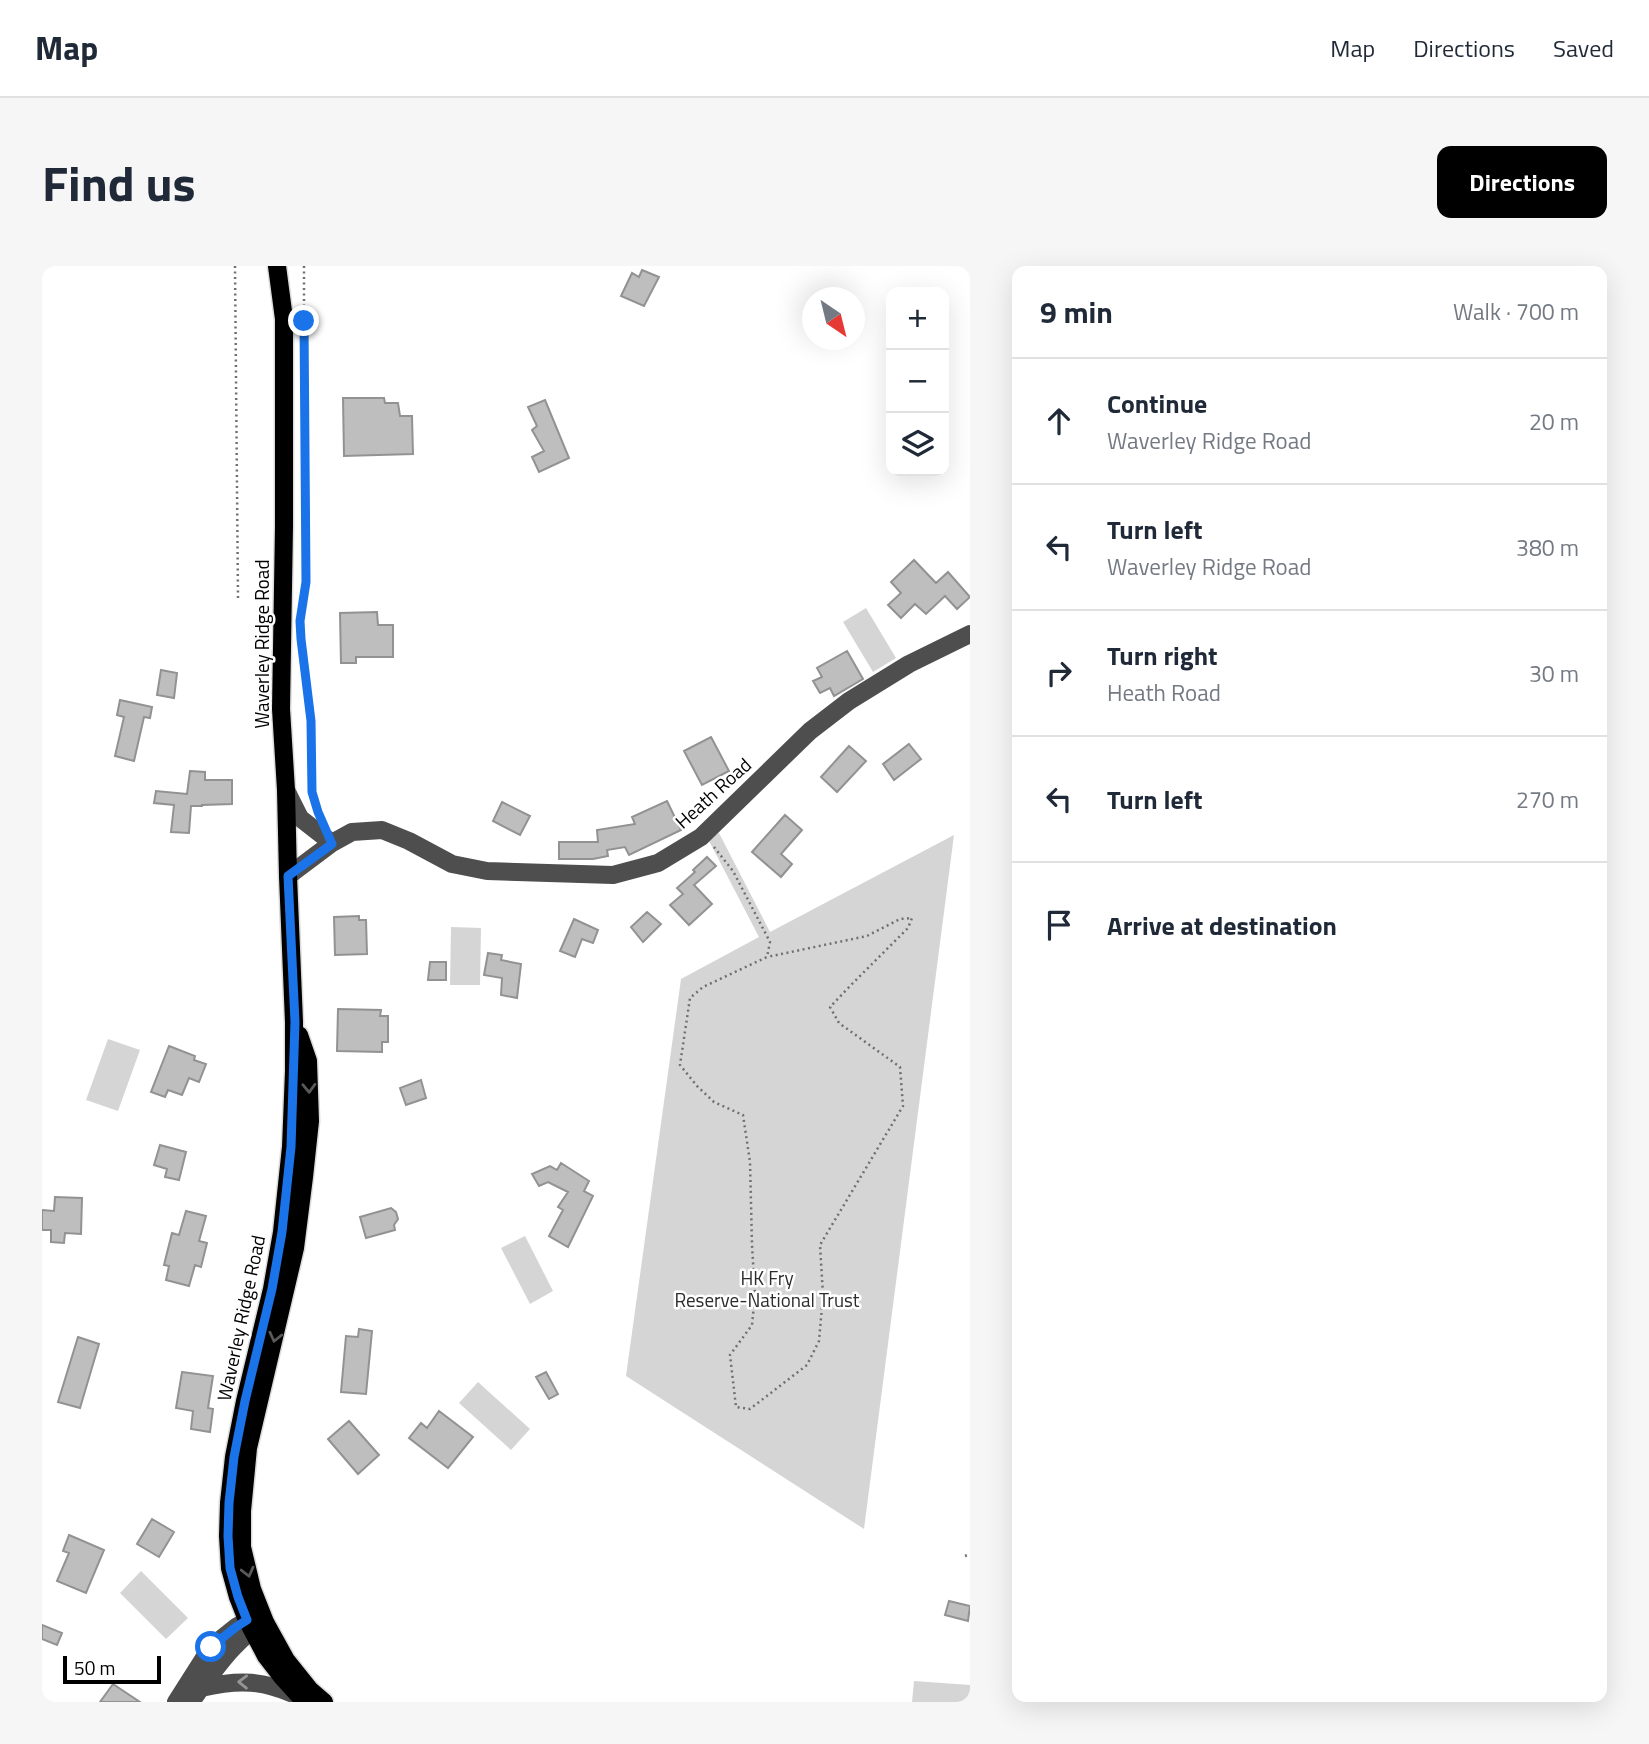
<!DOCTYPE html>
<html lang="en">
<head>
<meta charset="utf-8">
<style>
  :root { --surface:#fff; --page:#f6f6f7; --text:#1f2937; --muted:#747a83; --line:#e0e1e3; --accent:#000 }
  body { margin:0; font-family:"Titillium Web",sans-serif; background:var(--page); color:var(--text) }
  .controls { position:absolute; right:21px; top:21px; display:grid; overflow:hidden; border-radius:14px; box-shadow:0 7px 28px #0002 }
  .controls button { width:63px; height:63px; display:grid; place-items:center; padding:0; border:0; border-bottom:2px solid var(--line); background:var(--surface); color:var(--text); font:35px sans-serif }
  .compass { position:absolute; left:760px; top:21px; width:63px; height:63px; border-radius:50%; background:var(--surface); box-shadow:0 7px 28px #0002; rotate:145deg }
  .scale { position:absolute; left:21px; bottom:18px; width:98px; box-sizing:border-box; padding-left:7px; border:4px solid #000; border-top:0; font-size:19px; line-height:24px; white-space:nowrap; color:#000; -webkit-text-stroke:5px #fff; paint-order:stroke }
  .stop { position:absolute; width:21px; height:21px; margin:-16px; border:5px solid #1a73e8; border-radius:50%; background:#fff }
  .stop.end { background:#1a73e8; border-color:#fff; box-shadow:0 2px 7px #0008 }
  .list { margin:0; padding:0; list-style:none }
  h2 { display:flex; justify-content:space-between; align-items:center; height:91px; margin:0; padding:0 28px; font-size:30px }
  h2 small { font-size:23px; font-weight:400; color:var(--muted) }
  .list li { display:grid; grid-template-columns:46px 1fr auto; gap:21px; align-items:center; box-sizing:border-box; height:126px; padding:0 28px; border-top:2px solid var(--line) }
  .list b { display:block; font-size:26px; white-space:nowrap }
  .list p { margin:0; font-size:23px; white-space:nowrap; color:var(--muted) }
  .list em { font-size:23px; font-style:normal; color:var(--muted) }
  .icon { flex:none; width:38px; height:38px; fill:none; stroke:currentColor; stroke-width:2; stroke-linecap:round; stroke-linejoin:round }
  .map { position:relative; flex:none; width:928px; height:1436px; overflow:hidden; border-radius:14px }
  header { display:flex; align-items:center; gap:42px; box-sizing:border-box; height:98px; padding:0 35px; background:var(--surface); border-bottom:2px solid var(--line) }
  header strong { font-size:33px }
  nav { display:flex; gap:38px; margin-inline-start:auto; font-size:24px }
  .intro { display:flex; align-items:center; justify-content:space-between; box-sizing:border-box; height:168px; padding:0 42px }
  h1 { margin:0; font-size:49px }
  .button { padding:18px 32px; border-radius:14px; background:var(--accent); color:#fff; font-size:24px; font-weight:700 }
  main { display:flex; gap:42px; padding:0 42px }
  aside { flex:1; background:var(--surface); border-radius:14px; box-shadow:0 7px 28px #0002 }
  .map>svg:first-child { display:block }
</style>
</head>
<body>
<header>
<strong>Map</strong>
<nav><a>Map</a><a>Directions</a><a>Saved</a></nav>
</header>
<div class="intro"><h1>Find us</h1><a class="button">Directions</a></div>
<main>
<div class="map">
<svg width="928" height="1436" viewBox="0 0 928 1436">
  <rect width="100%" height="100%" fill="#fff"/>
  <path fill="#d5d5d5" d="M824,342L854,392L831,406L801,356Z
    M677,567L728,666L912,569L822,1263L584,1110L639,713L717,671L666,573Z
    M409,661L439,662L438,719H408Z
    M66,773L98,784L76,845L44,834Z
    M483,970L511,1025L488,1038L459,982Z
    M436,1116L488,1163L469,1184L417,1137Z
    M99,1305L146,1352L124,1373L78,1327Z
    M872,1415L928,1419V1436H870Z"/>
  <path fill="#bebebe" stroke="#929292" stroke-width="2" d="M600,4L617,11L602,40L579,30L590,7L597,11Z
    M301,132H342L343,137H356L358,150H370L371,188L302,190Z
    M503,134L527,192L497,206L490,191L502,185L490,164L495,160L486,141Z
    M872,294L894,317L906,306L928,331L915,343L903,330L884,348L873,338L859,352L846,339L859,327L849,316Z
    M335,346L336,359H351V391H314V397H299L298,347Z
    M805,385L821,413L792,430L788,422L778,427L771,415L780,411L775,402Z
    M119,404L135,407L132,432L115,429Z
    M78,434L110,441L108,452L102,451L92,495L73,490L82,451L75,449Z
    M669,471L687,505L660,519L642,485Z
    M867,478L879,493L852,514L841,498Z
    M807,480L824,495L795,526L779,511Z
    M148,505L163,506V514H190V538L160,539V540H149L147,567L129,566L132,539L112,537L114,525L145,528Z
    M625,535L639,564L587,589L583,581L565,584L566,590L551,593H517V576H556L555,564L593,558L590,551Z
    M460,536L488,550L478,569L451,555Z
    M743,549L760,564L739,588L750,598L739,611L710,586Z
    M665,591L674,600L652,619L670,638L647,659L628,639L641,628L635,622L653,606L651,604Z
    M605,646L619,658L601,676L589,661Z
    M317,650V654H324L325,688L293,689L292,651Z
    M532,653L556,664L551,677L540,673L533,691L518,685Z
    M446,687L460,689L459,694L479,698L475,732L459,729L460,712L442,709Z
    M388,696H404V714H386Z
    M296,743L339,744L338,750H346V776H340V786L295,785Z
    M127,780L153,790L152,794L164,798L157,816L147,812L140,829L126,824L123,831L109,826Z
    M379,814L384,832L364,839L358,822Z
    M118,879L144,886L137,914L123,911L125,903L112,899Z
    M519,897L547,915L542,925L551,930L526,981L507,970L521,944L516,941L526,926L506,916L497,920L490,908L508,900L515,904Z
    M13,931L40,932L39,968L23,967L22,977L9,976V964H0V944L12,945Z
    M349,942L354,946L356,953L352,959L353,964L324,972L318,951Z
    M144,945L164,950L157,975L165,977L159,1001L153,999L147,1020L124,1014L127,1000L122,999L130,967L137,969Z
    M317,1063L330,1065L324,1128L299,1126L304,1070L316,1071Z
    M36,1071L57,1078L38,1142L16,1136Z
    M140,1106L171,1110L166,1142L171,1143L168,1166L149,1163L151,1145L134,1142Z
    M504,1106L516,1128L507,1133L494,1111Z
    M397,1145L431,1171L406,1202L367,1172L379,1157L385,1162Z
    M307,1155L337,1189L316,1208L286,1173Z
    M110,1253L132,1266L117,1291L95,1278Z
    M27,1269L62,1284L44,1327L15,1315L27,1287L21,1285Z
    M907,1335L928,1340L926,1355L903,1349Z
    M0,1359L20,1367L15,1379L0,1373Z
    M71,1418L98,1436H58Z"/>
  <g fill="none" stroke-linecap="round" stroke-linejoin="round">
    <g stroke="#dbdbdb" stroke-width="21">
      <path id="major" d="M235,0L242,53V260L239,443L244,524L246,610L252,756V805L249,881L240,966L230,1023L203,1135L192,1191L187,1237L186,1270L188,1302L196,1331L205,1354L224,1390L241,1412L263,1436
        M257,769L266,795L268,855L262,911L253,982L206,1182L200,1245V1281L210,1323L223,1356L244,1394L268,1424L282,1436"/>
    </g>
    <path stroke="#707070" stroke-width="2.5" stroke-dasharray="2 3.5" stroke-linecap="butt" d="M193,0L196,332
      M262,0V161L264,316L258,355L259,373L269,455V526L276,546
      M672,581L691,605L728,676L725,691L661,721L648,732L638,799L655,820L672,836L701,849L708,896L710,979L713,1029L710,1059L688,1089L694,1141L708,1143L765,1099L777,1075L781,1029L778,979L861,840L858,801L797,757L788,741L811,717L866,662L870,652L858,653L825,670L725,691
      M923,1290L928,1288"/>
    <path stroke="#4e4e4e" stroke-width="18" d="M244,524L258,552L290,577
      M246,610L290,577L310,566L340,564L367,575L410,598L445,605L571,609L616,597L659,571L768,465L807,435L867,398L928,368
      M159,1422C177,1398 197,1370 223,1356
      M134,1436L169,1381L194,1361L216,1349
      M149,1436L159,1422C198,1413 221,1414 258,1431"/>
    <use href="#major" stroke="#000" stroke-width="18"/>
  </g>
  <defs><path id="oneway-chevron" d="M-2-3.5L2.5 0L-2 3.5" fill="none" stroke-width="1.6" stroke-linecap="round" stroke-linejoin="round" transform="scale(1.75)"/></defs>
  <g stroke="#595959">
    <use href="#oneway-chevron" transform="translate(267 822) rotate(88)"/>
    <use href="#oneway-chevron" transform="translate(233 1071) rotate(103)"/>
    <use href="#oneway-chevron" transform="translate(206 1306) rotate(76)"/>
  </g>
  <use stroke="#959595" href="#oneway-chevron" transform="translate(201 1416) rotate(-179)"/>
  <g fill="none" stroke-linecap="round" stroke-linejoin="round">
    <path stroke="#1a73e8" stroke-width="9" d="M169,1381L194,1361L205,1354L196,1331L188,1302L186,1270L187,1237L192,1191L203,1135L230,1023L240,966L249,881L253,756L246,610L290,578L276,546L270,526L269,455L259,373L258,355L264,316L262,55"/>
  </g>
  <g text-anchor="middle" stroke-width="5" stroke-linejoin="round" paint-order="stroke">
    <g font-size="19" fill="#000" stroke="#fff">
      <text transform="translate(220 378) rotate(-90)" y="7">Waverley Ridge Road</text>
      <text transform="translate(671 527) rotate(-42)" y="7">Heath Road</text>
      <text transform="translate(199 1052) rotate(-78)" y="7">Waverley Ridge Road</text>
    </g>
    <g font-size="19" fill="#2c2c2c" stroke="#fff">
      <text x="725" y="1019">HK Fry<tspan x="725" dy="22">Reserve-National Trust</tspan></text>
    </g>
  </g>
</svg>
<div class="controls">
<button>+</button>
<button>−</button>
<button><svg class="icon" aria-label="layers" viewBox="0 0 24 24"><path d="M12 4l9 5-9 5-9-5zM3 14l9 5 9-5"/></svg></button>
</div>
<svg class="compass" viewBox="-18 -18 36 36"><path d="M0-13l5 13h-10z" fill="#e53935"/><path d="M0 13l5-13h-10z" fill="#747a83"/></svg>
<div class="scale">50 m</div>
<div class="stop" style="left:169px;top:1381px"></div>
<div class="stop end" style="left:262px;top:55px"></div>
</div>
<aside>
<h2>9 min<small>Walk · 700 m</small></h2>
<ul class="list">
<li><svg class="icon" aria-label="ahead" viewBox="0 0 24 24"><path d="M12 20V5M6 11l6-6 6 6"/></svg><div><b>Continue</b><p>Waverley Ridge Road</p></div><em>20 m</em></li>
<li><svg class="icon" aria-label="left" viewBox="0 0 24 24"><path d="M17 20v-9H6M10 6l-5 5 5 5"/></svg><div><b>Turn left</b><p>Waverley Ridge Road</p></div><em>380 m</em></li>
<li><svg class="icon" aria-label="right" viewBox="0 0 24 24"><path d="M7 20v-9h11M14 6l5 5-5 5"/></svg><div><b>Turn right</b><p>Heath Road</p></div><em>30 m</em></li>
<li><svg class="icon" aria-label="left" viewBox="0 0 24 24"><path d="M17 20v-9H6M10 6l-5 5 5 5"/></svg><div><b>Turn left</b></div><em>270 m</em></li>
<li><svg class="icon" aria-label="arrive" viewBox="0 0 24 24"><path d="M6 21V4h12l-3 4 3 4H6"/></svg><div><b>Arrive at destination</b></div></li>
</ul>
</aside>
</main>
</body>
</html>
